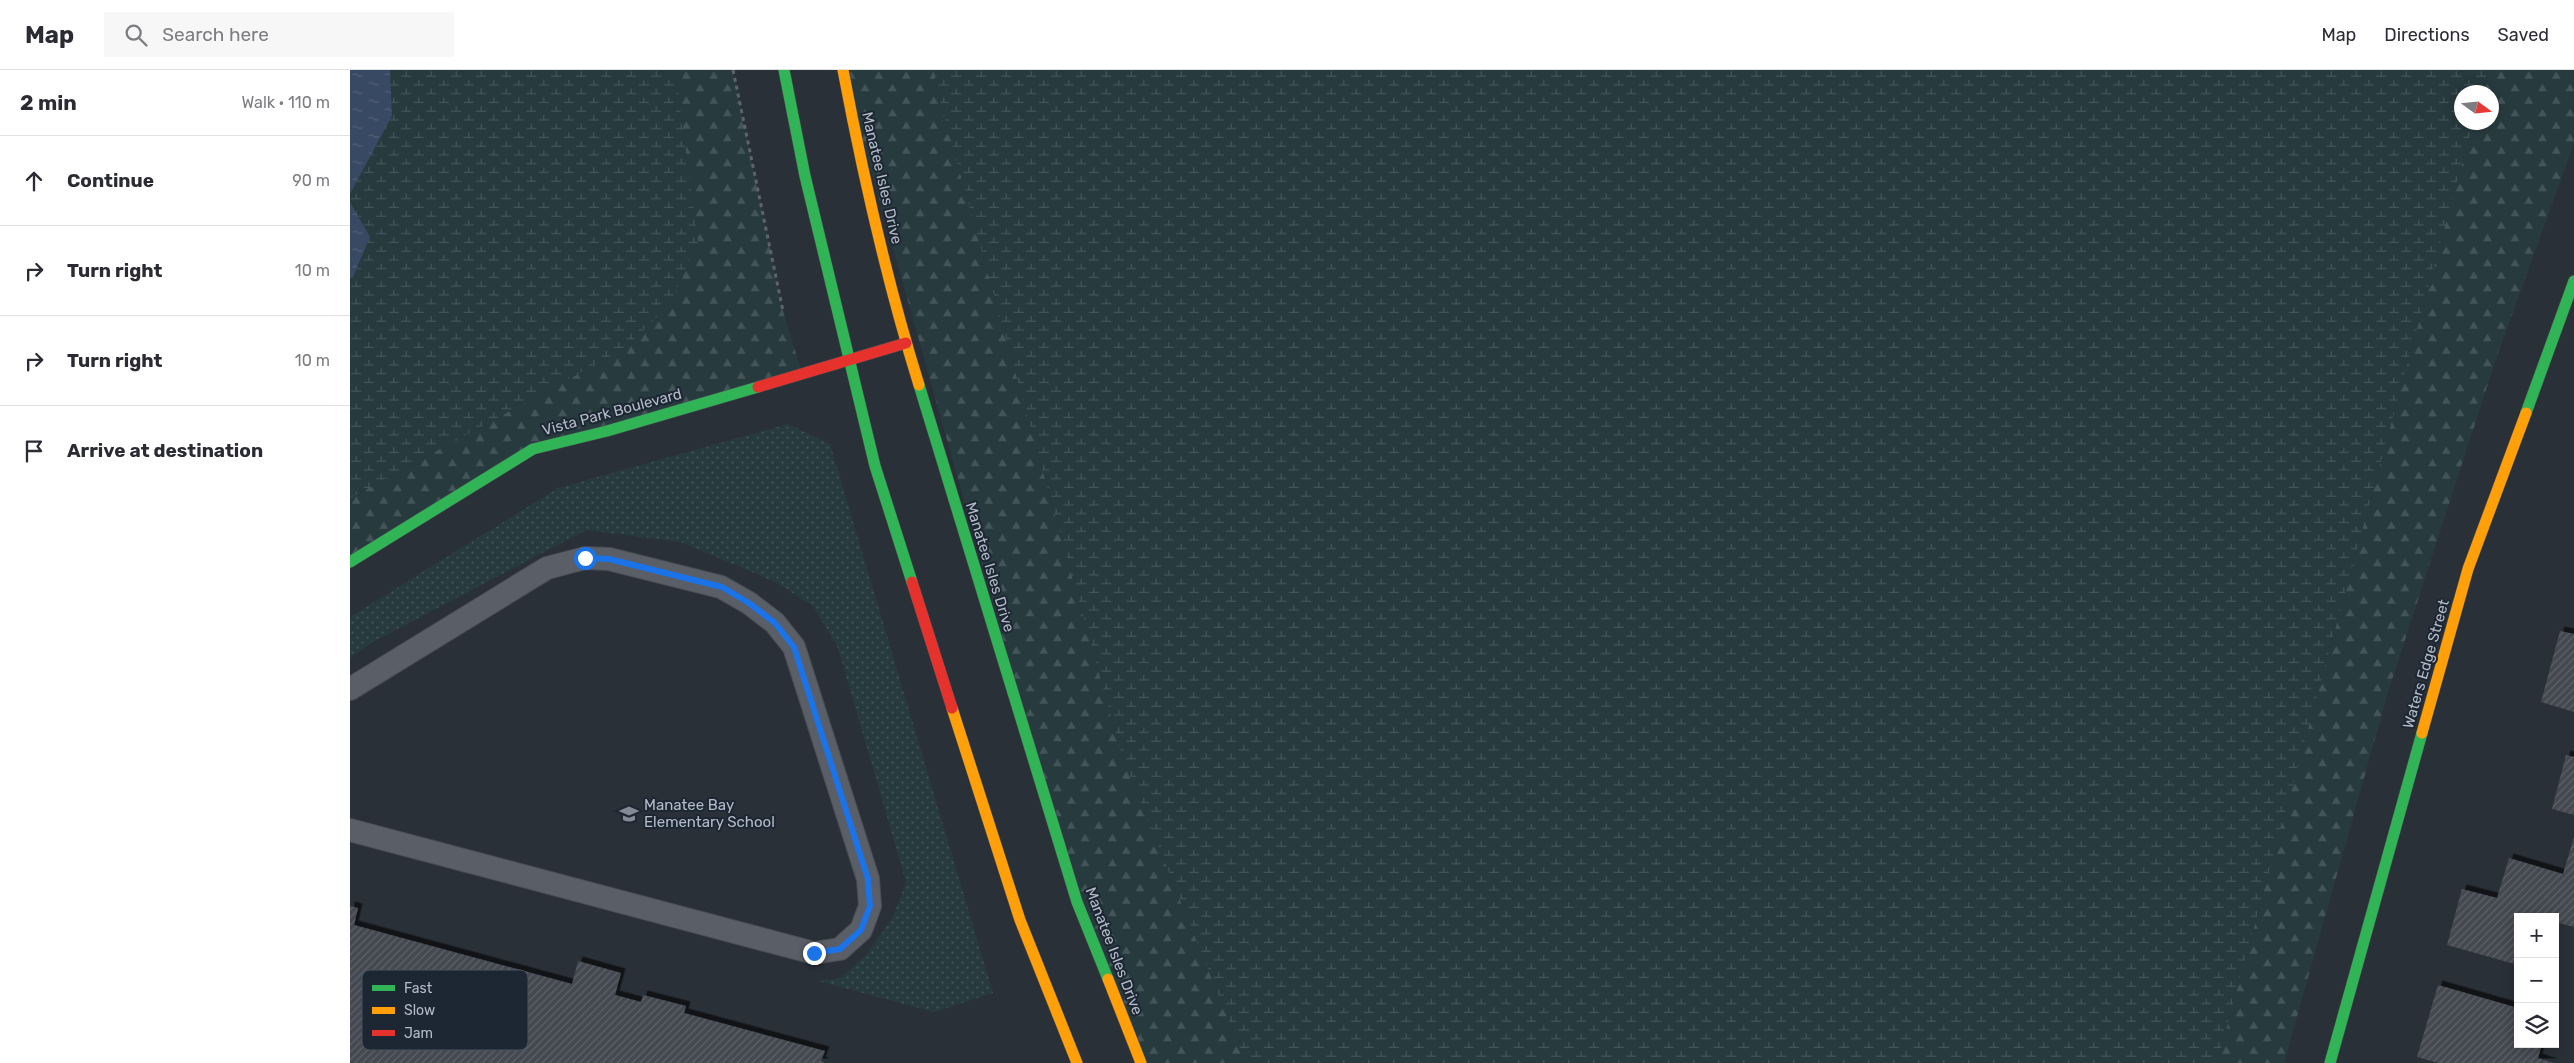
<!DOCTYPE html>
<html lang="en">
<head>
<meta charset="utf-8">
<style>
  :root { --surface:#fff; --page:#f7f7f7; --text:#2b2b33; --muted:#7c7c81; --line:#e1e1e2 }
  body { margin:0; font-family:Rubik,sans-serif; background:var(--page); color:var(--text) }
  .controls { position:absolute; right:15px; bottom:15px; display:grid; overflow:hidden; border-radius:0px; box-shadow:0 2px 12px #0003 }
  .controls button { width:45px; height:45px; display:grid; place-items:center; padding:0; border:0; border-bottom:1px solid var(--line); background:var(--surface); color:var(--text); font:25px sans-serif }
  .compass { position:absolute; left:2104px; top:15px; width:45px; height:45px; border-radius:50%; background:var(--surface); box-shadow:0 2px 12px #0003; rotate:105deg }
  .stop { position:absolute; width:15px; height:15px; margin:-11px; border:4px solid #1a73e8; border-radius:50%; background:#fff }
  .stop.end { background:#1a73e8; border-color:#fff; box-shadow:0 1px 5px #0008 }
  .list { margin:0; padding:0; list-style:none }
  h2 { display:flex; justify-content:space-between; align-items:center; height:65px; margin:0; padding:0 20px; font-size:21px }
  h2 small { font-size:16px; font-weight:400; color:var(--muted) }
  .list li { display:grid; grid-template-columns:32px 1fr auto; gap:15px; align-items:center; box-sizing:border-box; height:90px; padding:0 20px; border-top:1px solid var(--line) }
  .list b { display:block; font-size:19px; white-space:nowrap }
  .list em { font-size:16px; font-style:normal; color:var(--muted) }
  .icon { flex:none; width:28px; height:28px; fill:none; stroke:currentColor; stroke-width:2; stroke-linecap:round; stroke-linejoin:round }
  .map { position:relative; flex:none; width:2224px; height:993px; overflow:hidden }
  header { display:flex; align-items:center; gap:30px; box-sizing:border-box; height:70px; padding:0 25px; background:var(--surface); border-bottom:1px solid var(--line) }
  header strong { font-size:24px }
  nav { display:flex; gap:28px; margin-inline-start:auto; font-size:18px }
  .search { width:350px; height:45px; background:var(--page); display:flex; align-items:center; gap:12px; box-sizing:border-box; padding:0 18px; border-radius:0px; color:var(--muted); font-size:19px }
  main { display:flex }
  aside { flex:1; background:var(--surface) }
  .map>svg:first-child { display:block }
</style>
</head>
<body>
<header>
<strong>Map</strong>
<div class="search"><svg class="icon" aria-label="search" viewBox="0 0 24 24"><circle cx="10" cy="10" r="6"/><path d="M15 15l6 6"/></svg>Search here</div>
<nav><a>Map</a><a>Directions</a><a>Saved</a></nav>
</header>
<main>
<aside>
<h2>2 min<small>Walk · 110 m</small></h2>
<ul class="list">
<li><svg class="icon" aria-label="ahead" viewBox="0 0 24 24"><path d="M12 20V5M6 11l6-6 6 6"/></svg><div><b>Continue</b></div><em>90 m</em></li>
<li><svg class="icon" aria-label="right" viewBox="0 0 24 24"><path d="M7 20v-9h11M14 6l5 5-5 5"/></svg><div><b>Turn right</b></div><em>10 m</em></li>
<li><svg class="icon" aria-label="right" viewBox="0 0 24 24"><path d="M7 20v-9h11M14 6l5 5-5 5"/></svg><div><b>Turn right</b></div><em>10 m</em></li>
<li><svg class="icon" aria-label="arrive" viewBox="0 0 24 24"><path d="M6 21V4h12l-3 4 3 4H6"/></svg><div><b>Arrive at destination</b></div></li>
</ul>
</aside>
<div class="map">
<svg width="2224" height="993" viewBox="0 0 2224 993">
  <defs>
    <pattern id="grass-dots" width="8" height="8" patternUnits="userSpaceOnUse" patternTransform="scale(1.25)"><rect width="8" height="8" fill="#273a3e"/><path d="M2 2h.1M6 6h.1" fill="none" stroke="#445559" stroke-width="1.8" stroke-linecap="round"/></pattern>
    <pattern id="forest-firs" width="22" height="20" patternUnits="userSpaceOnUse" patternTransform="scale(1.25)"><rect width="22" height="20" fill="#273a3e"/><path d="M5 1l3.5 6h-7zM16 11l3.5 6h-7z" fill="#445559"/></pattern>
    <pattern id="wetland-marsh" width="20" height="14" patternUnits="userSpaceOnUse" patternTransform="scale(1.25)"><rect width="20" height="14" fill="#273a3e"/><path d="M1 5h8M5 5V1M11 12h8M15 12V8" fill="none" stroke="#445559"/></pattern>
    <pattern id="water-ripples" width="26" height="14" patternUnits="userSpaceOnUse" patternTransform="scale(1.25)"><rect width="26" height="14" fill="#384963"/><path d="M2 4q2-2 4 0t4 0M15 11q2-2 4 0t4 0" fill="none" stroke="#526178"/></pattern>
    <pattern id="building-hatch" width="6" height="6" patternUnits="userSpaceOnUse" patternTransform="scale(1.25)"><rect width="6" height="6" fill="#444950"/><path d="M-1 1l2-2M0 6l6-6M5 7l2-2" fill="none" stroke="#5d6168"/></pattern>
    <filter id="shadow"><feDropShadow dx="4.5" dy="-4.5" stdDeviation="0" flood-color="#0009"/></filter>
  </defs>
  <rect width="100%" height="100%" fill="#2a3038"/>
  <path fill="url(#grass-dots)" d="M438,354L480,374L643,923L584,942L468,911L491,908L515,886L542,849L556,812L488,578L463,536L425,512L331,472L236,460L21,573L0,588V547L208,418Z"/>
  <path fill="url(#forest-firs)" d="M325,0H383L433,241L452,303L183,379L0,492V428L274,279L348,172Z
    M493,0H584L587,20L772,686L896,993H791L727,832Z
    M2138,0H2224V73L2146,289L2039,619L1934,993H1867L2123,53L2142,52V22H2132Z"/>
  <path fill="url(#wetland-marsh)" d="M40,0H325L348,172L319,235L274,279L0,428V209L3,207L20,167L0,132V124L42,46Z
    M584,0H2138L2132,22H2112V52L2123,53L1867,993H896L772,686L587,20Z"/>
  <path fill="url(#water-ripples)" d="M0,0H40L42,46L0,124Z
    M0,132L20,167L3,207L0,209Z"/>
  <path fill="url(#building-hatch)" filter="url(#shadow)" d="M2210,561L2224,564V642L2191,632Z
    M2216,685L2224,687V745L2202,739Z
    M2224,767V857L2205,852V847H2168V895L2097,875L2112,819L2147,828L2159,788L2213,804Z
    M0,836L8,838L4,855L222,914L228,891L271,903L265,925L291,932L293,925L336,936L334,943L475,981L471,991L475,993H0Z
    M2088,915L2168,938V974H2192L2188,988L2203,993H2089L2067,987Z"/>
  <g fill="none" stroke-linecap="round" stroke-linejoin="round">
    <g stroke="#484c53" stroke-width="24">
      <path id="lane" d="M0,619L197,498L235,488L259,489L371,517L399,533L425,553L444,577L518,809L520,836L511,860L490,879L464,883L0,760"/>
    </g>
    <g stroke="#484c53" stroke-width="12">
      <path id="fast" d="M434,0L455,106L525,396L562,512
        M569,315L727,832L758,909
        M2176,343L2224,211
        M0,492L183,379L257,361L408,317
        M1980,993L2072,663"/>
    </g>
    <g stroke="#484c53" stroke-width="12">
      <path id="slow" d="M493,0C513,106 537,212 569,315
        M602,638L670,850L727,993
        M2072,663L2118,499L2176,343
        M758,909L791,993"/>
    </g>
    <g stroke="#484c53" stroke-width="12">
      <path id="jam" d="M408,317L556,273
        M562,512L602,638"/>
    </g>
    <path stroke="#5d636a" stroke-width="3" stroke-dasharray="4 4" stroke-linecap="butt" d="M383,0L433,241"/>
    <use href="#lane" stroke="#5a5e66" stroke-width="22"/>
    <use href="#fast" stroke="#30b455" stroke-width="11"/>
    <use href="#slow" stroke="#ff9f0a" stroke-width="11"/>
    <use href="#jam" stroke="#e5322d" stroke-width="11"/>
  </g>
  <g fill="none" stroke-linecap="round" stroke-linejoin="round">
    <path stroke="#1a73e8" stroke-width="6" d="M235,488L259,489L372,517L399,533L425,553L444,577L518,809L520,836L511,860L490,879L464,883"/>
  </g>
  <defs>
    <g id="school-bare" transform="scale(1.5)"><path d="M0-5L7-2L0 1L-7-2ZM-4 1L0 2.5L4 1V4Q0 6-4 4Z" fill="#848b96" stroke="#1d2633" stroke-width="2.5" paint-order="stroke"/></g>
  </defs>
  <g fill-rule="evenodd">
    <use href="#school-bare" x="279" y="744"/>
  </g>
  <g text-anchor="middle" stroke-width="4" stroke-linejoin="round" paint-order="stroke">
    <g font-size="15" fill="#b4bcc9" stroke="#1d2633">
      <text transform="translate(532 108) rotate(77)" y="5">Manatee Isles Drive</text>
      <text transform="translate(262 342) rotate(-15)" y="5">Vista Park Boulevard</text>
      <text transform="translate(640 497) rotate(73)" y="5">Manatee Isles Drive</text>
      <text transform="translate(2076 594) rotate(-74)" y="5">Waters Edge Street</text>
      <text transform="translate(764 881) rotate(69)" y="5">Manatee Isles Drive</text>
    </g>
    <g font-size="15" fill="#b4bcc9" stroke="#1d2633" text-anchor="start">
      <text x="294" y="740">Manatee Bay<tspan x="294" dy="17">Elementary School</tspan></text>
    </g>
  </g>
  <rect x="12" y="900" width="166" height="80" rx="8" fill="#1d2633" stroke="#4a5360" stroke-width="1"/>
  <rect x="22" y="915" width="23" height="6" fill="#30b455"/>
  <rect x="22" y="937" width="23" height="7" fill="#ff9f0a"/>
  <rect x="22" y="960" width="23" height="6" fill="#e5322d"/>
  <g font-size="14" fill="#b4bcc9">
    <text x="54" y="923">Fast</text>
    <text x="54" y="945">Slow</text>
    <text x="54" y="968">Jam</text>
  </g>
</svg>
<div class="controls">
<button>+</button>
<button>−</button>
<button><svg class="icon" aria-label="layers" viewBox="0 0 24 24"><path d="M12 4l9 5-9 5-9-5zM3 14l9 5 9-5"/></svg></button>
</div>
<svg class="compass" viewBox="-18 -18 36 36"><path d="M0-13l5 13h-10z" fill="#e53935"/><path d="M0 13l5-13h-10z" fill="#7c7c81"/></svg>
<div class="stop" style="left:235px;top:488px"></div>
<div class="stop end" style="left:464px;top:883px"></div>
</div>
</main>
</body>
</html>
